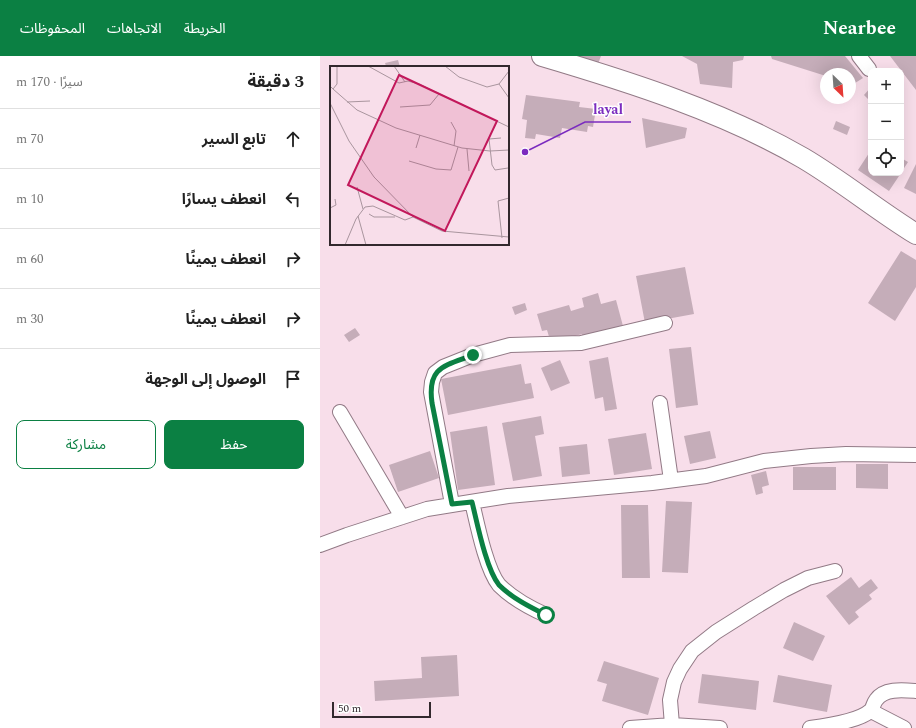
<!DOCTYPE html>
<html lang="ar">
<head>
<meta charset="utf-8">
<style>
  :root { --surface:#fff; --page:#f2f2f2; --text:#222; --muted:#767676; --line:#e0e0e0; --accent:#0b8043 }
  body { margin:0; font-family:Spectral,"Noto Sans Arabic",serif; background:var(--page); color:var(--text); direction:rtl }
  .controls { position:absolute; right:12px; top:12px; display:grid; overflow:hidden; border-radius:8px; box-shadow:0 4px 16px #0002 }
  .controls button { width:36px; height:36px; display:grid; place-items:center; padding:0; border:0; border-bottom:1px solid var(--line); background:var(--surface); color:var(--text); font:20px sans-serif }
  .compass { position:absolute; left:500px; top:12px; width:36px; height:36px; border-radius:50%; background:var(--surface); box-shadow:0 4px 16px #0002; rotate:155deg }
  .scale { position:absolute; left:12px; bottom:10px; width:99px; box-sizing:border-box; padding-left:4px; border:2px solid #32282d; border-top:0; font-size:11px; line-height:14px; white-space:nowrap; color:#32282d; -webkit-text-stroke:3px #fff; paint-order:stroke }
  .stop { position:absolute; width:12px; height:12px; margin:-9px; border:3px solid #0b8043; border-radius:50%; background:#fff }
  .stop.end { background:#0b8043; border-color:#fff; box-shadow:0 1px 4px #0008 }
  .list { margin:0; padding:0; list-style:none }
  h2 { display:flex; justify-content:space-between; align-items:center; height:52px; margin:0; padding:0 16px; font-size:17px }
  h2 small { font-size:13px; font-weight:400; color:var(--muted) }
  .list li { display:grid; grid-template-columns:26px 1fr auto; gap:12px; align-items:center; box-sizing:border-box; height:60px; padding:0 16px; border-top:1px solid var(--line) }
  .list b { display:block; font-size:15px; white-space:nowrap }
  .list em { font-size:13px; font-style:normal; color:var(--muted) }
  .actions { display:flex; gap:8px; padding:12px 16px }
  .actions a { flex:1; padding:9px 0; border:1px solid var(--accent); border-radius:8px; text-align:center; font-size:14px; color:var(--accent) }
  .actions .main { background:var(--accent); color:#fff }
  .icon { flex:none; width:22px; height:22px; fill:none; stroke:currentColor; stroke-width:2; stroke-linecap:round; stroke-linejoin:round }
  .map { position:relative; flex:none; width:596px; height:672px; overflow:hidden; direction:ltr }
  header { display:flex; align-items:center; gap:24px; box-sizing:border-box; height:56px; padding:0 20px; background:var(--accent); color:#fff }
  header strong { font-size:19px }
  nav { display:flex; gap:22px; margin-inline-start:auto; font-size:14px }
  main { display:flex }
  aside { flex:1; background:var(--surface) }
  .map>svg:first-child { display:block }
</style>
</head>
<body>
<header>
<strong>Nearbee</strong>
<nav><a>الخريطة</a><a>الاتجاهات</a><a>المحفوظات</a></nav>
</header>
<main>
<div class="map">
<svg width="596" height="672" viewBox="0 0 596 672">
  <rect width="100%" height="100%" fill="#f8deea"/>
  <path fill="#c5adb9" d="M254,0H281L278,8Z
    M362,0H424L423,4L413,6L412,32L380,28L377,8Z
    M451,0H525L543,22L532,29L530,28V18H506V20L452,3Z
    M570,0H596V34Z
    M78,4L80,11H63L66,10L65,7Z
    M551,31V46L544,39Z
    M206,39L260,46L259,51L276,53L273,71L268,70L267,76L242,72L240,82L216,78L215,83L205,82L207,64L202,63Z
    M322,62L367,72L365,82L326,92Z
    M516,65L530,71L527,79L513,73Z
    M551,94V117H581L569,135L538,114Z
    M581,102L588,106L581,117Z
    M596,108V138L584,132Z
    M581,195L596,204V231L575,265L548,247Z
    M365,211L374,258L325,267L316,220Z
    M278,237L281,248L296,244L303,270L263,283L262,278L238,285L230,284L227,274L222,275L217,258L249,249L251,255L264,251L262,242Z
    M205,247L207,254L195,259L192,251Z
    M35,272L40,279L29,286L24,279Z
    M371,291L378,349L356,352L349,293Z
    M288,301L297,353L285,355L283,341L275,343L269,305Z
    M240,304L250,327L231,335L221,312Z
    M201,308L205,328L211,327L214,342L128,359L121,323Z
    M221,360L224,378L215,380L222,420L193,425L182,367Z
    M167,370L175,429L138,434L130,376Z
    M390,375L396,402L370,408L364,380Z
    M326,377L332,413L294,419L288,383Z
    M267,388L270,418L242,421L239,391Z
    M110,395L119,422L78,436L69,409Z
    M536,408H568V433L536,432Z
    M473,411H516V434H473Z
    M446,415L449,429L442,431L443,437L436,439L431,419Z
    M346,445L372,446L368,517L342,516Z
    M301,449H328L330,522H302Z
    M531,521L539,532L551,523L558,532L549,539L552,543L535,556L539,561L529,569L506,540Z
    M474,566L505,580L493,605L463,592Z
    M137,599L139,640L55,645L54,625L102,622L101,601Z
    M284,605L339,622L328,659L282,645L287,628L277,625Z
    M382,618L439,625L436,654L378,647Z
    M458,619L512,629L507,656L453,646Z"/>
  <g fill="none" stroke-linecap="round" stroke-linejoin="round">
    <g stroke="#927a86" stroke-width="16">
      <path id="street" d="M539,0L549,13
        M340,347L351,424
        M20,356L82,461
        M152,446C157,467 166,513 179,529C192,542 210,552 226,559
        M132,448L111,336L112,326L115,317L123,311L153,299L190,289L261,287L345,267
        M0,489L27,479L107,453L188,440L332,427L386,420L444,405L491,400L526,398L596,399
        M551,655L584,672
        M352,669L350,644L354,626L360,613L372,595L396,576L434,552L464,534L488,522L515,515
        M310,672L352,669L400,672
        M490,672C505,670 539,665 550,655C553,653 553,648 556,644C564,632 583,634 596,635"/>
    </g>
    <g stroke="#927a86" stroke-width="22">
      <path id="secondary" d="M222,0C310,26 404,56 483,102C522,125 557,154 596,178"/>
    </g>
    <use href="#street" stroke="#fff" stroke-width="14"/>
    <use href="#secondary" stroke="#fff" stroke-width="20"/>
  </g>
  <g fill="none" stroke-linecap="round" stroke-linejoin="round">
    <path stroke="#0b8043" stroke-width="5" d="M153,299C124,310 107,311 112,347L132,448L152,446C157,466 166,513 179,529C192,542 210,551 226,559"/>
  </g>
  <g transform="translate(10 10)">
    <rect width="179" height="179" fill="#f8deea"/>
    <path fill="none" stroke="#a9959e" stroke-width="1" d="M38,0L69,17L78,15L89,18L179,61M64,0L75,16M115,0L129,11L157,21L169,18L179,5M169,18L179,32M0,20L3,23L7,18V0M3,23L27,44L66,62L132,82L160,85L179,84M17,36L40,35M0,37L19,75L44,111L83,151L112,165L179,171M70,41L100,39L109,28M121,56L126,65L124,80M171,72L159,73L162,99L165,104L178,102M86,82L90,69M137,83L139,105M79,95L106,103L121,104L128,81M27,121L33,143M0,142L6,139L5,133M39,148L44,151H65M28,150L36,179M172,172L168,135L179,132M15,179L26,153L35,141L43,140L75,154L83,151"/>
    <path fill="#c2185b" fill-opacity="0.15" stroke="#c2185b" stroke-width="2" d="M69,9L167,55L115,165L18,119Z"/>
    <rect width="179" height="179" fill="none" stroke="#32282d" stroke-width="2"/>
  </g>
  <path fill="none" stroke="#7b2cbf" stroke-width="1.5" d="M205 96L265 66H311"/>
  <circle fill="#7b2cbf" stroke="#fff" stroke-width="1.5" cx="205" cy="96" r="4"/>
  <g font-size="14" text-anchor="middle" font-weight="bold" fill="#7b2cbf" stroke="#fff" stroke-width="3" stroke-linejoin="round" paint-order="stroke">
    <text x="288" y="58">layal</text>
  </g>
</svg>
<div class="controls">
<button>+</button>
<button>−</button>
<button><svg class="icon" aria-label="locate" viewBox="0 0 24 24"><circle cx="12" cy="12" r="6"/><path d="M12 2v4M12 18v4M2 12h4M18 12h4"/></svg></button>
</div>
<svg class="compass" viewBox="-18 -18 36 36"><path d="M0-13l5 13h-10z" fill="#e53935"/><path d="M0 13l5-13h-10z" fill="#767676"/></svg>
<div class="scale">50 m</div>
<div class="stop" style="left:226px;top:559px"></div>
<div class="stop end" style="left:153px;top:299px"></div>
</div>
<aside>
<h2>3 دقيقة<small>سيرًا · 170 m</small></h2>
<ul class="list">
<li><svg class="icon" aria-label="ahead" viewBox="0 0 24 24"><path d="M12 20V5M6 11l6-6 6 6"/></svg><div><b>تابع السير</b></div><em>70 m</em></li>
<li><svg class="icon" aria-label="left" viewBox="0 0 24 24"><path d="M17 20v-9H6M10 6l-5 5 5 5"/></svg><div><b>انعطف يسارًا</b></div><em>10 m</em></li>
<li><svg class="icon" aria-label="right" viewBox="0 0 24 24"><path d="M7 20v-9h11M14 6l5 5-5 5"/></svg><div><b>انعطف يمينًا</b></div><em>60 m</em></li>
<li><svg class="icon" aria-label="right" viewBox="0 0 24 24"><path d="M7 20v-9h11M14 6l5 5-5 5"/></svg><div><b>انعطف يمينًا</b></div><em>30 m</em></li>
<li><svg class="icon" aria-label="arrive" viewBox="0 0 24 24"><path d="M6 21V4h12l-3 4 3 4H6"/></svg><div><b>الوصول إلى الوجهة</b></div></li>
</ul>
<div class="actions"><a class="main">حفظ</a><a>مشاركة</a></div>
</aside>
</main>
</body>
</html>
